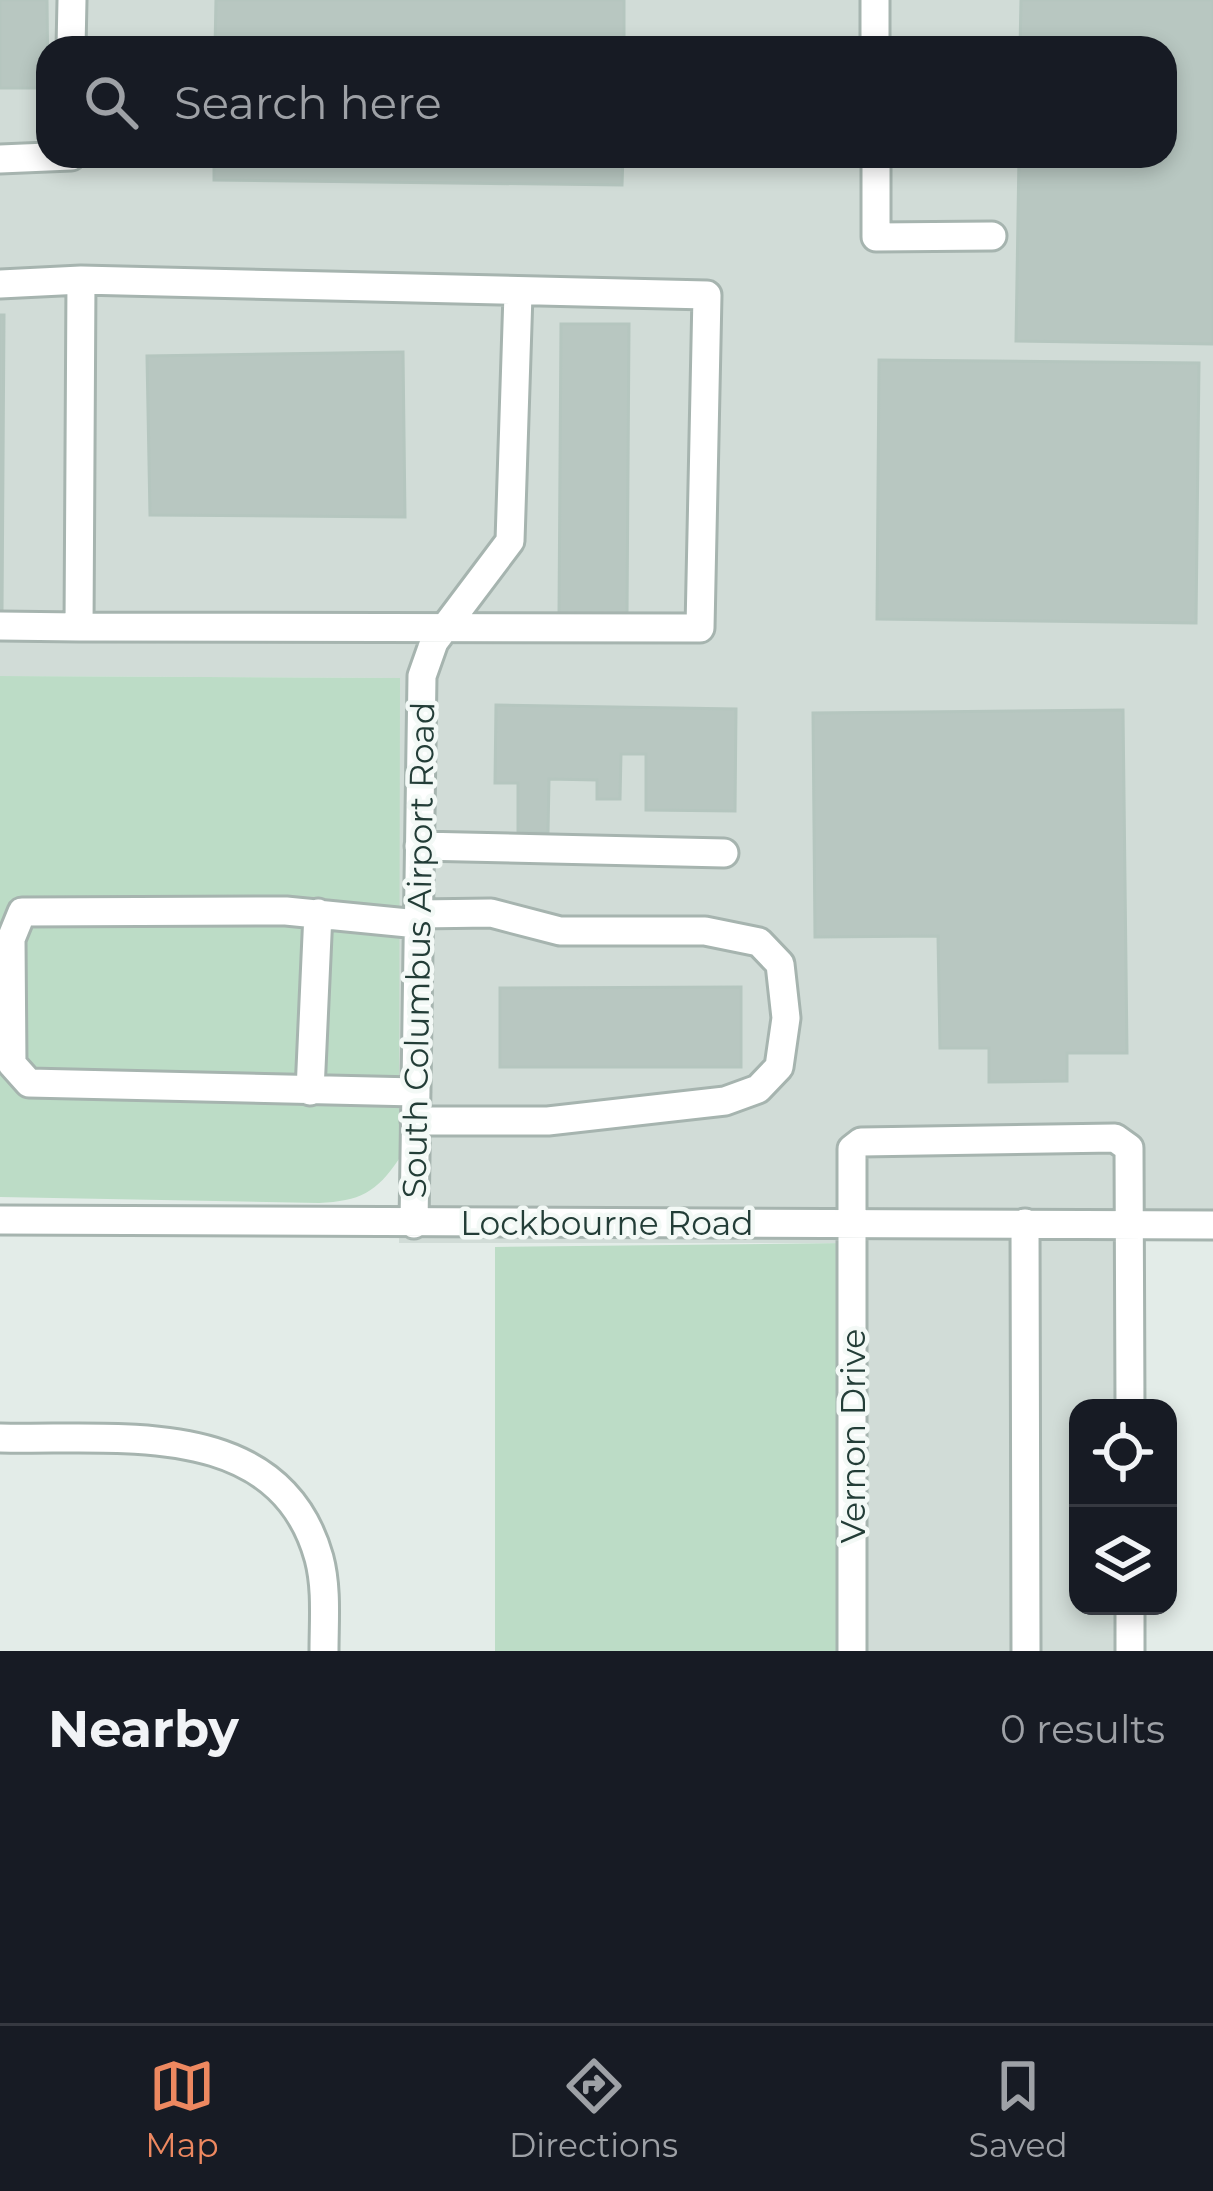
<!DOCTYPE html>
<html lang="en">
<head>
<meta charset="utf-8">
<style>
  :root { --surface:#171b24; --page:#20242c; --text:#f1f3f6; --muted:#9ea1a6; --line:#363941; --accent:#ed8860 }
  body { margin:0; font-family:Montserrat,sans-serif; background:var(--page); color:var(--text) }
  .controls { position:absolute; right:36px; bottom:36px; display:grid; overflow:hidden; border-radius:24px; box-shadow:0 6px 18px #0003 }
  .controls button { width:108px; height:108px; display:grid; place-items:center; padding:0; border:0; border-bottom:3px solid var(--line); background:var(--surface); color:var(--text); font:60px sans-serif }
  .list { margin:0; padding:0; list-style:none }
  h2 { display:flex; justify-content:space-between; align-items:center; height:156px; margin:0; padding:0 48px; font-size:51px }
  h2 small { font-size:39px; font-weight:400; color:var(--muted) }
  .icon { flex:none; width:66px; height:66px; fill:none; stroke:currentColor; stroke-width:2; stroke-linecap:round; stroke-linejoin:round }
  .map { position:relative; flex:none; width:1213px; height:1651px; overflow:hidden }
  .search { position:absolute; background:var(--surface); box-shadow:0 6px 18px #0003; left:36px; right:36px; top:36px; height:132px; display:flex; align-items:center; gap:30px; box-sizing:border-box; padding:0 42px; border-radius:36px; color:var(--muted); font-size:45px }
  .sheet { height:372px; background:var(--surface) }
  nav { display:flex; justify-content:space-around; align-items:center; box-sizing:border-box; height:168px; border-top:3px solid var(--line); background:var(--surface); font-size:33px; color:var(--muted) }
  nav a { display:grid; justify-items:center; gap:6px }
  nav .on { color:var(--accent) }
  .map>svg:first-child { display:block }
</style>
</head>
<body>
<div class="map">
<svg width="1213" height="1651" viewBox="0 0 1213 1651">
  <rect width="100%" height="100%" fill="#e3ece8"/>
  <path fill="#d1dcd7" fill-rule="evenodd" d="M0,0H1213V1241H1141L1140,1408H1078V1606H1139L1138,1651H842L846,1243H399V678L0,676ZM48,48H1165V156H48Z"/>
  <path fill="#bcdcc6" d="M0,676L400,678L399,1159C376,1193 360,1201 319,1203L0,1197Z
    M846,1243L842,1651H495V1247Z"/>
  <path fill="#b8c7c1" stroke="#b5c6bf" stroke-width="3" d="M0,0H47L48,88H0Z
    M216,0H624V48H215Z
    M1021,0H1213V344L1016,341L1019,156H1165V48H1020Z
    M214,156H623L622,185L214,180Z
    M0,315H4L2,612H0Z
    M561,324H629L627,615H559Z
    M403,352L405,517L150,515L147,356Z
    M879,360L1199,363L1196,623L877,619Z
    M496,705L736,709L735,811L646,810V754H621L620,799H597V780L549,779L548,833L518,832V783H495Z
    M1123,710L1127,1053H1067V1081L989,1082V1048H940L938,936L815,937L813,713Z
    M741,987V1067H500V988Z"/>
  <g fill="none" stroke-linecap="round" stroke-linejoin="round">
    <g stroke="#a6b4af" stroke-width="33">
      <path id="minor" d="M875,0V48
        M71,48L72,0
        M876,156V237L992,236
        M0,159L71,156
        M0,284L81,280L707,295L700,628L79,627L81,280
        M0,626L79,627
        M419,846L724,853
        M310,1091L318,913
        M416,1092L29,1083L12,1064L11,939L22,912L286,911L418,924
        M415,1121H548L725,1101L758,1089L779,1067L786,1018L780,964L759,942L705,931H560L491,913L418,914
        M0,1220L1213,1225
        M1025,1223L1026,1651
        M414,1224L422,676L434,642L510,541L518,294
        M0,1438C116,1441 279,1415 319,1558C327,1588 324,1621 324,1651
        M1130,1606V1651
        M852,1651V1149L861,1142L1115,1138L1129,1148L1130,1408"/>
    </g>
    <use href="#minor" stroke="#fff" stroke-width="27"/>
  </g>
  <g text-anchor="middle" stroke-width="9" stroke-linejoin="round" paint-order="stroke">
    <g font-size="33" fill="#233d37" stroke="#f3f9f6">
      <text transform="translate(418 950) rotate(-89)" y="12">South Columbus Airport Road</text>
      <text x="607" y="1235">Lockbourne Road</text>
      <text transform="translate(853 1436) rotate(-90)" y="12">Vernon Drive</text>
    </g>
  </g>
</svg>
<div class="controls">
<button><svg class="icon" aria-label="locate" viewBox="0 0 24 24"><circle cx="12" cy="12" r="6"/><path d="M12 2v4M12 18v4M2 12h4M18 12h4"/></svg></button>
<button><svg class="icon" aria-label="layers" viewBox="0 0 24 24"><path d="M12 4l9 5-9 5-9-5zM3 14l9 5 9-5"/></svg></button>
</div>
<div class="search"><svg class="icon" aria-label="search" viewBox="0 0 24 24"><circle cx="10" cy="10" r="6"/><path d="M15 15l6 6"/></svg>Search here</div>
</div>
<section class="sheet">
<h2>Nearby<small>0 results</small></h2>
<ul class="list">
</ul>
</section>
<nav>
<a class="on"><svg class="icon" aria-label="map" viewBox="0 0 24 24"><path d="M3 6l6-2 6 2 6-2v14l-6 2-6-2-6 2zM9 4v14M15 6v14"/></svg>Map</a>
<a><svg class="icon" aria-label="directions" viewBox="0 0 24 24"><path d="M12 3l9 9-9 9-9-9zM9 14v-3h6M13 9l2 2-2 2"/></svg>Directions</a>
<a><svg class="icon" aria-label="saved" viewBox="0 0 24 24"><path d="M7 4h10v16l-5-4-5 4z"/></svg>Saved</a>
</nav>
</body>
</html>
